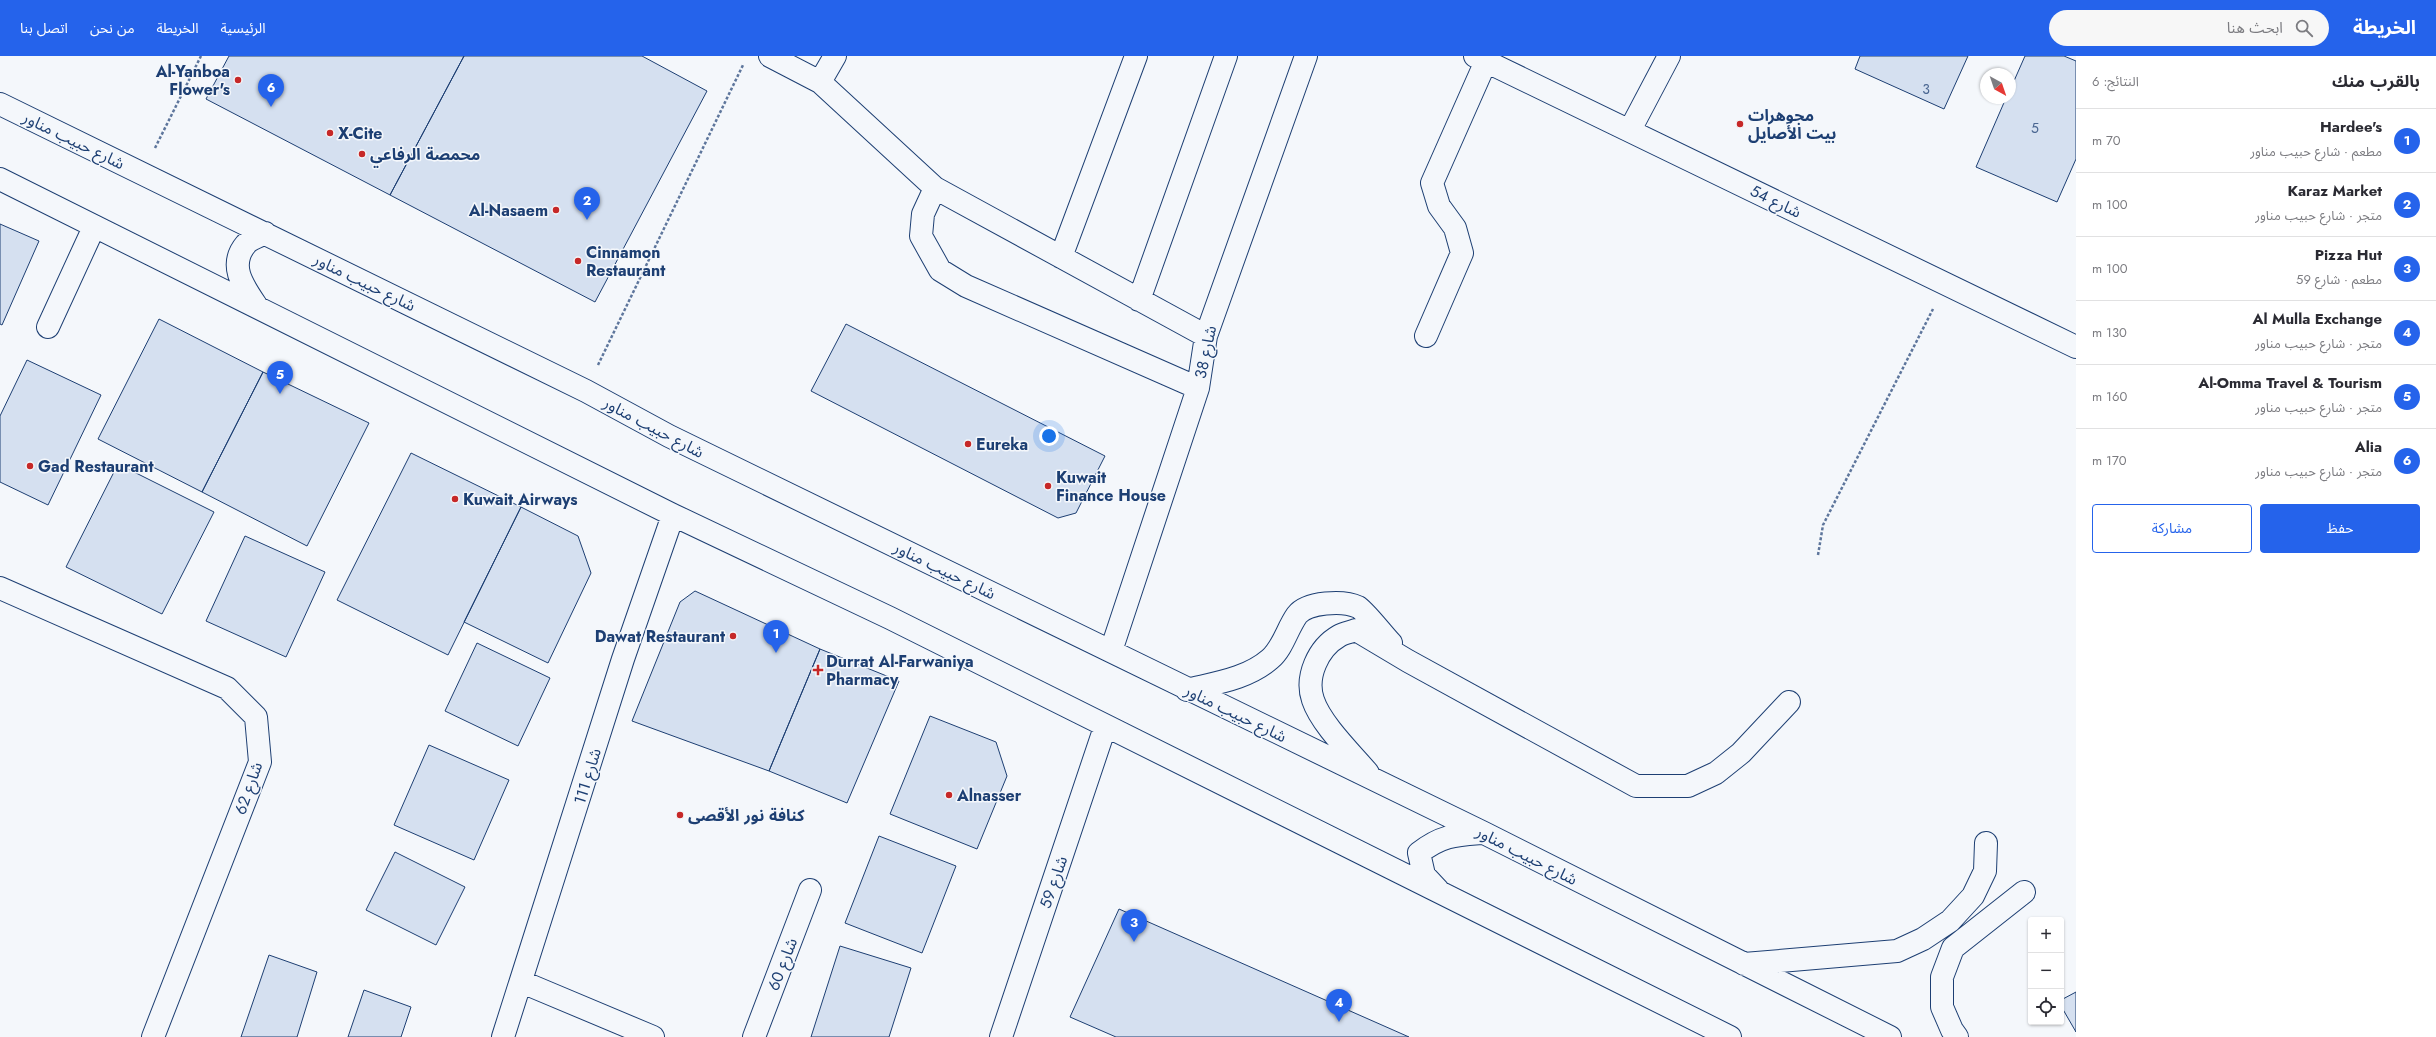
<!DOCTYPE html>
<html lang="ar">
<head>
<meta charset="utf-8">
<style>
  :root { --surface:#fff; --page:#f7f7f7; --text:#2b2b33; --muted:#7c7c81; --line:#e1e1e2; --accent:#2563eb }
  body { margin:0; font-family:Jost,"Noto Sans Arabic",sans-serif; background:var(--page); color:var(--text); direction:rtl }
  .controls { position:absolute; right:12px; bottom:12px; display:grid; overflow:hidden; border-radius:4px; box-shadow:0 1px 3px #0004 }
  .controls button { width:36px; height:36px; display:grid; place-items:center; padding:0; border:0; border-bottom:1px solid var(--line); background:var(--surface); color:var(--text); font:20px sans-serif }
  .compass { position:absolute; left:1980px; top:12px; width:36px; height:36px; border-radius:50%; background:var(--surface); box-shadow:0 1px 3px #0004; rotate:140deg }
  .you { position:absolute; left:1049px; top:380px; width:14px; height:14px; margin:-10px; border:3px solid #fff; border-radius:50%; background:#1a73e8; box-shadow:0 0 0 6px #1a73e833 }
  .badge { display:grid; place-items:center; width:26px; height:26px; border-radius:50%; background:var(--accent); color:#fff; font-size:13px; font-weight:700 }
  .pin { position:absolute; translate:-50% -33px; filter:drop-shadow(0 1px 2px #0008) }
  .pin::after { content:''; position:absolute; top:21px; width:14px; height:12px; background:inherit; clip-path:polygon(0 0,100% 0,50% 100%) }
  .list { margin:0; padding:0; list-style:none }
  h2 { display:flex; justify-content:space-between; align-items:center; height:52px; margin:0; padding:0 16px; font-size:17px }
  h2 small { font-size:13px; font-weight:400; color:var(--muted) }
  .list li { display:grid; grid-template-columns:26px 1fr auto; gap:12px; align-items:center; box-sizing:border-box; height:64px; padding:0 16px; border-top:1px solid var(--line) }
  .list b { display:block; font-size:15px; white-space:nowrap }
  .list p { margin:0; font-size:13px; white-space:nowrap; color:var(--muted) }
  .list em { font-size:13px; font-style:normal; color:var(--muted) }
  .actions { display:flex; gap:8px; padding:12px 16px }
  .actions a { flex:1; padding:9px 0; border:1px solid var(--accent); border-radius:4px; text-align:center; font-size:14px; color:var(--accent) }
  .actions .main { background:var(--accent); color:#fff }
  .icon { flex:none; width:22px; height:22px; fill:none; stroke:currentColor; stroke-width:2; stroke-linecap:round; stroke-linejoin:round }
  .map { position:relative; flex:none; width:2076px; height:981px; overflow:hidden; direction:ltr }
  header { display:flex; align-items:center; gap:24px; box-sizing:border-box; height:56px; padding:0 20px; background:var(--accent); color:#fff }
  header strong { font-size:19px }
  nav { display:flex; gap:22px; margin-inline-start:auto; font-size:14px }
  .search { width:280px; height:36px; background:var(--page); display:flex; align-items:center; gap:10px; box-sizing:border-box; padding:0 14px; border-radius:22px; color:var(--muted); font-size:15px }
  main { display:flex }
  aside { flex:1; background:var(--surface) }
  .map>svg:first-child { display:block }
</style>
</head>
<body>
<header>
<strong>الخريطة</strong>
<div class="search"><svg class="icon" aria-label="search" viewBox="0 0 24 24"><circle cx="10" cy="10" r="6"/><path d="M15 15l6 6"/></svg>ابحث هنا</div>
<nav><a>الرئيسية</a><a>الخريطة</a><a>من نحن</a><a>اتصل بنا</a></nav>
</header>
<main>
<aside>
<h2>بالقرب منك<small>النتائج: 6</small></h2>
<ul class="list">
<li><span class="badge">1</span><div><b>Hardee's</b><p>مطعم · شارع حبيب مناور</p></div><em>70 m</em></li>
<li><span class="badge">2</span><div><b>Karaz Market</b><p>متجر · شارع حبيب مناور</p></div><em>100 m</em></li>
<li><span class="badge">3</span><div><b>Pizza Hut</b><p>مطعم · شارع 59</p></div><em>100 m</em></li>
<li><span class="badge">4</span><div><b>Al Mulla Exchange</b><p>متجر · شارع حبيب مناور</p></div><em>130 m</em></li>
<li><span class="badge">5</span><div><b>Al-Omma Travel &amp; Tourism</b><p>متجر · شارع حبيب مناور</p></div><em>160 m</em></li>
<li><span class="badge">6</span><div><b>Alia</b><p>متجر · شارع حبيب مناور</p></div><em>170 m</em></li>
</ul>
<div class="actions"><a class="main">حفظ</a><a>مشاركة</a></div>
</aside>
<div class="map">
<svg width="2076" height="981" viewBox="0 0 2076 981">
  <rect width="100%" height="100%" fill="#f4f7fb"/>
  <path fill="#d5e0f0" stroke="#1d3f73" d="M229,0H464L390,139L206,43Z
    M464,0H642L707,35L595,246L390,139Z
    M1860,0H1968L1944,53L1855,13Z
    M2025,0H2064L2076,5V103L2057,146L1976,111L2006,42H2010V34Z
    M0,168L39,185L2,269L0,268Z
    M159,263L263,316L202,436L98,383Z
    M846,268L1105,400L1076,457L1058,462L811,335Z
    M27,304L101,339L48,449L0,426V360Z
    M263,316L369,367L307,490L202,436Z
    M411,397L521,451L448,599L337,544Z
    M118,408L214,456L162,558L66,511Z
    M521,451L578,480L591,517L548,607L464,566Z
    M245,480L325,516L286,601L206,565Z
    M695,535L820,593L769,715L632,665L680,546Z
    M477,587L550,622L518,690L445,655Z
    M820,593L899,625L847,747L769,715Z
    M930,660L996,686L1007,720L977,793L890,758Z
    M429,689L509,724L474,804L394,769Z
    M879,780L956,810L922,897L845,867Z
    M395,796L465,831L436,889L366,854Z
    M1119,853L1409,981H1116L1070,961Z
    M840,890L911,912L889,981H811Z
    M269,899L317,916L297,981H241Z
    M364,934L411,951L401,981H348Z
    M2076,936V976L2061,950V944Z"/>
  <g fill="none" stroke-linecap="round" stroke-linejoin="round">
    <g stroke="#1d3f73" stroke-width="24">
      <path id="minor" d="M770,0L820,26L935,132L1206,280
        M1475,0L2076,291
        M820,26L835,0
        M0,48L586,335L669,380L1484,777L1890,981
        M1630,74L1669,0
        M0,123L673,459L890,562L1730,981
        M935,132L923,158L921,180L940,214L966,230L1198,332
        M1061,201L1136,0
        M1139,244L1226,0
        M256,249C243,230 228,209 246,188C250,183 260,180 265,177
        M48,271L94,171
        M1426,280L1462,197L1455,172L1439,150L1432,127L1486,5
        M0,532L227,632L256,661L260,706L153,981
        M1111,595L1198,332L1206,280L1306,0
        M1187,634C1215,627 1247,623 1270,603C1283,592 1287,573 1297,559C1307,546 1343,544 1358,551C1364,554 1384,580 1391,587
        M1368,717C1351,697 1321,668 1313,644C1305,621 1318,592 1339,580C1344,577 1351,576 1356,574L1408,605L1636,730H1688L1716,717L1741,697L1789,646
        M1438,834L1424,819L1419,797C1442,779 1456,779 1483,777
        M1744,908L1897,895L1923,883L1950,865L1973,840L1985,815L1986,787
        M522,926L653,981
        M503,981L623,603L673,459
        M754,981L810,834
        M1001,981L1105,671
        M1957,981L1952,974L1942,951V921L1953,892L2024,836"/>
    </g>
    <path stroke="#5e769c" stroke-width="2.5" stroke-dasharray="3 2" stroke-linecap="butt" d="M155,92L201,0
      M598,309L743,9
      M1818,499L1823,469L1933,253"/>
    <use href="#minor" stroke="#f4f7fb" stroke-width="22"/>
  </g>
  <g fill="#c62828" stroke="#f4f7fb" stroke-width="1.5">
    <circle cx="238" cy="24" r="4"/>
    <circle cx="1740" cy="68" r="4"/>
    <circle cx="330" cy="77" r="4"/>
    <circle cx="362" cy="98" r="4"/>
    <circle cx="556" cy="154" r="4"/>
    <circle cx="578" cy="205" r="4"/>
    <circle cx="968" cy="388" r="4"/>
    <circle cx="30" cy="410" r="4"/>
    <circle cx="1048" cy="430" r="4"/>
    <circle cx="455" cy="443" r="4"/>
    <circle cx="733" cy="580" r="4"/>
    <path d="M816 608h4v4h4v4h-4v4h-4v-4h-4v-4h4z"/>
    <circle cx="949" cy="739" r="4"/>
    <circle cx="680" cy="759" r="4"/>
  </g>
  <g text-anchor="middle" stroke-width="3" stroke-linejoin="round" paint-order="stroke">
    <g font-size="14" fill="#4b6792">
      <text x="1926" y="38">3</text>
      <text x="2035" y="77">5</text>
    </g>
    <g font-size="16" font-weight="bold" fill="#1d3f73" stroke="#f4f7fb" text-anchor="start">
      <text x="230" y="21" text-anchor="end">Al-Yanboa<tspan x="230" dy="18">Flower's</tspan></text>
      <text x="1748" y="65">مجوهرات<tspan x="1748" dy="18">بيت الأصايل</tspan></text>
      <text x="338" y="83">X-Cite</text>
      <text x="370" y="104">محمصة الرفاعي</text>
      <text x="548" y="160" text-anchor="end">Al-Nasaem</text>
      <text x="586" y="202">Cinnamon<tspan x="586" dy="18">Restaurant</tspan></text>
      <text x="976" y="394">Eureka</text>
      <text x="38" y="416">Gad Restaurant</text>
      <text x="1056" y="427">Kuwait<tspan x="1056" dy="18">Finance House</tspan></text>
      <text x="463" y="449">Kuwait Airways</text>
      <text x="725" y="586" text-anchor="end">Dawat Restaurant</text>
      <text x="826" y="611">Durrat Al-Farwaniya<tspan x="826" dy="18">Pharmacy</tspan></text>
      <text x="957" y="745">Alnasser</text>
      <text x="688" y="765">كنافة نور الأقصى</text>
    </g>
    <g font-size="16" fill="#1d3f73" stroke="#f4f7fb">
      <text transform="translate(74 84) rotate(26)" y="6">شارع حبيب مناور</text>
      <text transform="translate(1776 145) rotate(26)" y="6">شارع 54</text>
      <text transform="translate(365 226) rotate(26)" y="6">شارع حبيب مناور</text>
      <text transform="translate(1205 296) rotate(-78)" y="6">شارع 38</text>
      <text transform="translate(654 371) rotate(28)" y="6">شارع حبيب مناور</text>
      <text transform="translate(945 514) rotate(26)" y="6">شارع حبيب مناور</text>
      <text transform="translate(1236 657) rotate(26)" y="6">شارع حبيب مناور</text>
      <text transform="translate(587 720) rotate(-73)" y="6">شارع 111</text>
      <text transform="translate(248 732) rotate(-71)" y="6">شارع 62</text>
      <text transform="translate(1527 799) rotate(27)" y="6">شارع حبيب مناور</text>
      <text transform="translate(1053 826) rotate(-71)" y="6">شارع 59</text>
      <text transform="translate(782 908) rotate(-69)" y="6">شارع 60</text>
    </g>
  </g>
</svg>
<div class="controls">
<button>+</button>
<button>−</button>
<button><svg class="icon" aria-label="locate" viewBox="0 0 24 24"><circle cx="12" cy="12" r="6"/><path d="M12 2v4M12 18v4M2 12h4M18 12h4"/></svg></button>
</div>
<svg class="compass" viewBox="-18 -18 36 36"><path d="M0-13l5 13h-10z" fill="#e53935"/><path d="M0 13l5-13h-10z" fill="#7c7c81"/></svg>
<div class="you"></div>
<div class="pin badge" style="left:776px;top:597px">1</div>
<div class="pin badge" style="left:587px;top:164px">2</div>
<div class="pin badge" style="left:1134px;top:886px">3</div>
<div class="pin badge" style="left:1339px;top:966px">4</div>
<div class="pin badge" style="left:280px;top:338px">5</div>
<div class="pin badge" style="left:271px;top:51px">6</div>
</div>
</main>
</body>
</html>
